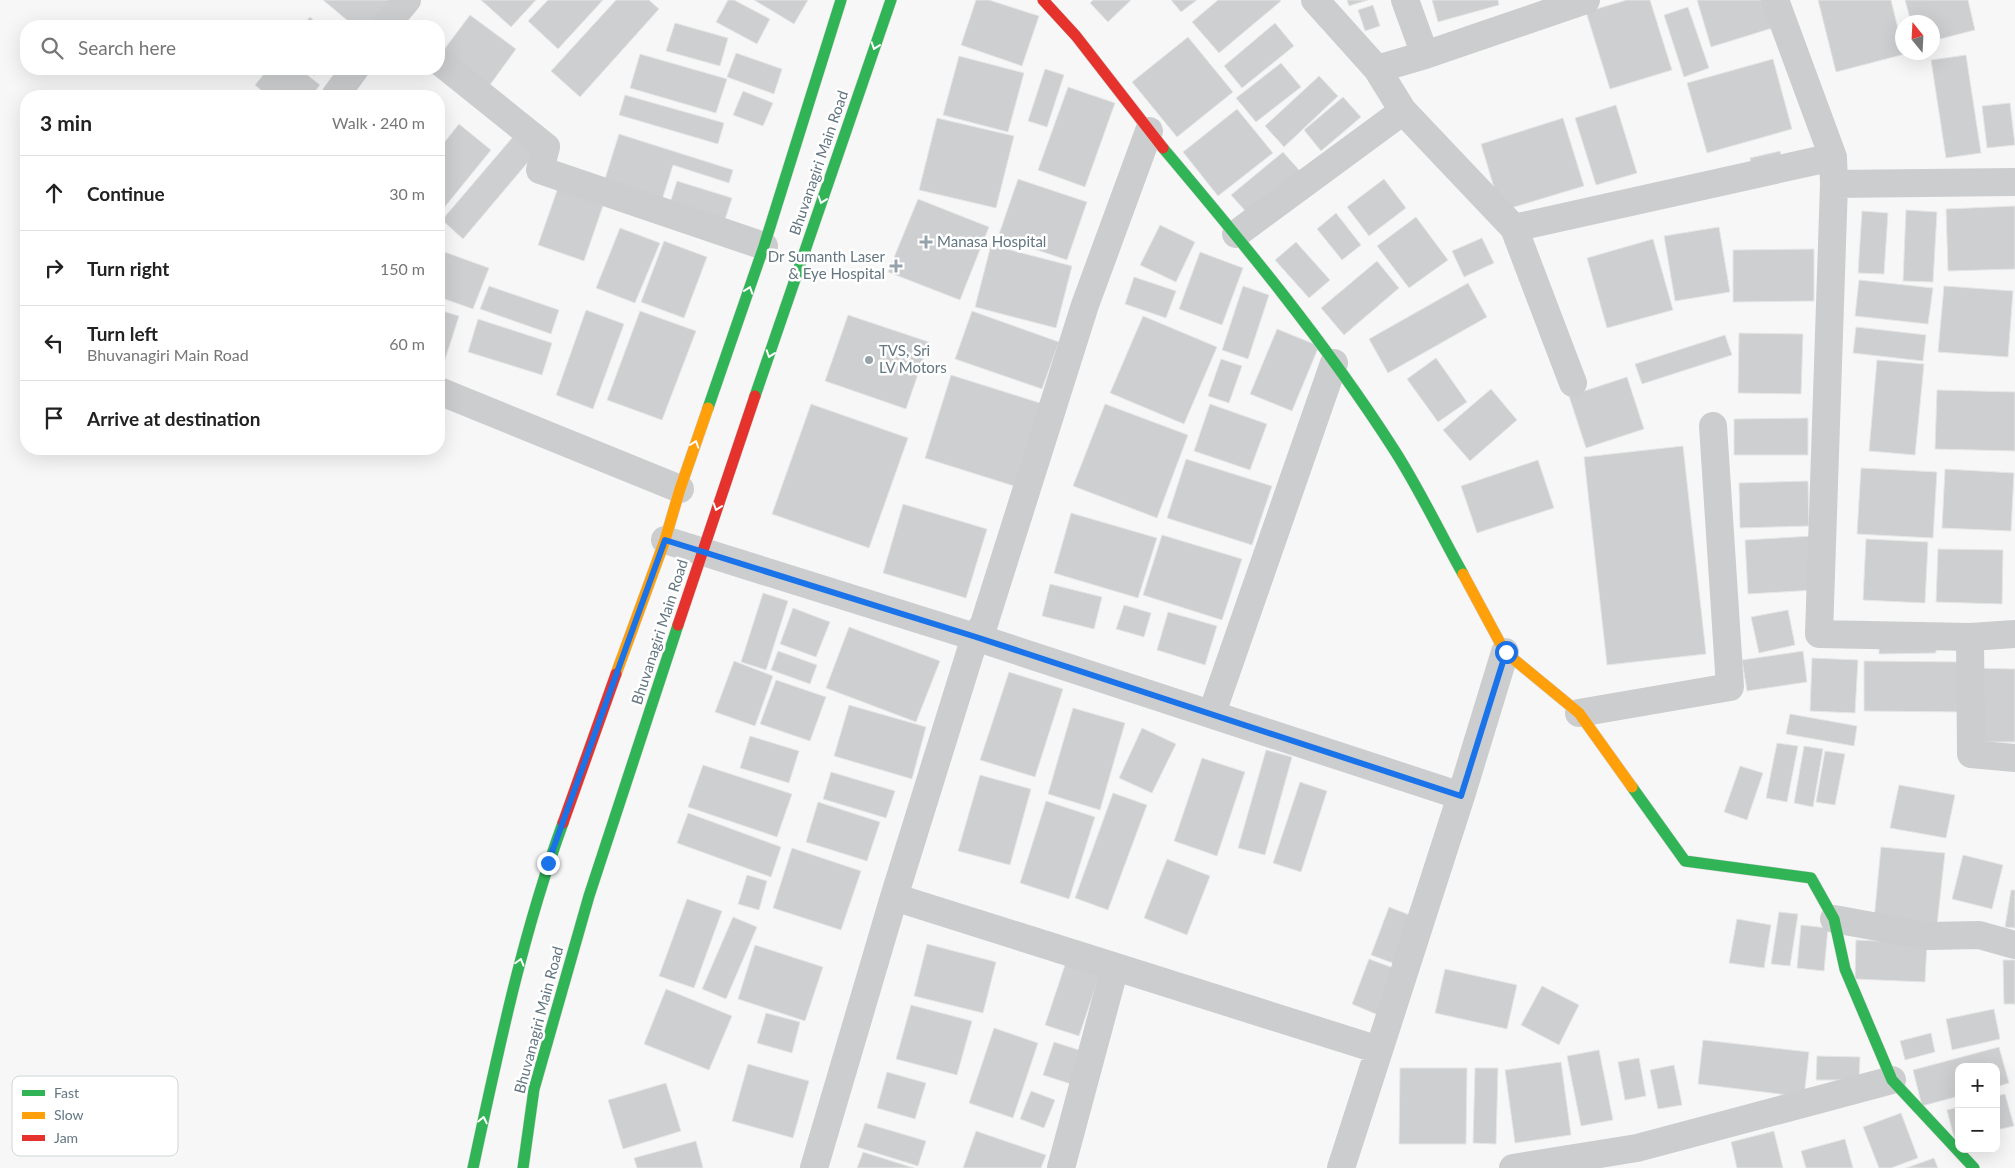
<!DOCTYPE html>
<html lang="en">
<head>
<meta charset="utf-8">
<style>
  :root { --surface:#fff; --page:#f6f6f6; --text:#222; --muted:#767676; --line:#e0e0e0 }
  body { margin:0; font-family:Lato,sans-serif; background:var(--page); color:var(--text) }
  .controls { position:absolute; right:15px; bottom:15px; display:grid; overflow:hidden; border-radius:10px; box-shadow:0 5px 20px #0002 }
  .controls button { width:45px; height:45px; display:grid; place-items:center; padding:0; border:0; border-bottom:1px solid var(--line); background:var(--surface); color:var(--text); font:25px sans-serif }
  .compass { position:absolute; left:1895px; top:15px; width:45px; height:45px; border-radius:50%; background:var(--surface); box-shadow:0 5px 20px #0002; rotate:342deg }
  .stop { position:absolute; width:15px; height:15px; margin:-11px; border:4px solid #1a73e8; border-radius:50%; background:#fff }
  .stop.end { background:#1a73e8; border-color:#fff; box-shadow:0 1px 5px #0008 }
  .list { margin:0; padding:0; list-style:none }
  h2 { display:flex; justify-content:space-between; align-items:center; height:65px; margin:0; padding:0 20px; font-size:21px }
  h2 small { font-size:16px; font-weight:400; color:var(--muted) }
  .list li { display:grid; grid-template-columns:32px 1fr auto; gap:15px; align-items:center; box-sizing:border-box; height:75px; padding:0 20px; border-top:1px solid var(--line) }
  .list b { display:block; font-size:19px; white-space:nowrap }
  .list p { margin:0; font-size:16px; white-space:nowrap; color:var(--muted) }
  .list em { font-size:16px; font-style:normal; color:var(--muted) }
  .icon { flex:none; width:28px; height:28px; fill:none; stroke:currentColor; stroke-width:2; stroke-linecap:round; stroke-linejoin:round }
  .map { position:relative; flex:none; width:2015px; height:1168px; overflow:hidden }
  .search { position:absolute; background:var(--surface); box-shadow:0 5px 20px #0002; left:20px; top:20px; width:425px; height:55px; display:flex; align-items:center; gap:12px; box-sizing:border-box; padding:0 18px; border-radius:20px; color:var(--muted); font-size:19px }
  .panel { position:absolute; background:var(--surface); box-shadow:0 5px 20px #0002; left:20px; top:90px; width:425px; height:365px; border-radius:20px }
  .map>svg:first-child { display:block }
</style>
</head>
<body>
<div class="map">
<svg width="2015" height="1168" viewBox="0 0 2015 1168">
  <rect width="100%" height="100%" fill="#f7f7f7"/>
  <path fill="#cdcfd0" stroke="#e6e6e6" d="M323,0H396L374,26H354Z
    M481,0H536L511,27Z
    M548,0H603L558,49L528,21Z
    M616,0H649L659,9L580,97L551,71Z
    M728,0H734L770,19L757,44L716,22Z
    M754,0H808L794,24Z
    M976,0H989L1039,16L1022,66L961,45Z
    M1093,0H1131L1108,22L1090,3Z
    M1171,0H1197L1181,12Z
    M1218,0H1280L1281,1L1219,53L1192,22Z
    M1347,0H1368L1349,6Z
    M1432,0H1498L1499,5L1438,22Z
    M1627,0H1650L1672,70L1610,89L1586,12Z
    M1697,0H1771L1779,26L1711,47Z
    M1818,0H1891L1902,45V52L1905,54L1836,72Z
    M1905,0H1968L1975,30L1932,41V22H1911Z
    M1373,5L1380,26L1365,31L1358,10Z
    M1688,7L1709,68L1684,77L1664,15Z
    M470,15L516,49L487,89L440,55Z
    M310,17L320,26H302Z
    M675,23L728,38L720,66L666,51Z
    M1275,23L1294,46L1242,88L1224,66Z
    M1188,37L1233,92L1177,137L1132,82Z
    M736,53L782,69L774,94L727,77Z
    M640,54L727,79L716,113L630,88Z
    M1966,55L1981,153L1946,158L1931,60Z
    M959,56L1024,73L1008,132L943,115Z
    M1773,59L1792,129L1707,153L1687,83Z
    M1281,63L1301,87L1256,122L1236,98Z
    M268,69H300L320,85L311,96H268L255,85Z
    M307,69H320L314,76Z
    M1045,69L1064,75L1047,127L1028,121Z
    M1319,76L1338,96L1284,147L1265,126Z
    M1068,87L1115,103L1085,187L1038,170Z
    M743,91L773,103L763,126L733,115Z
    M625,95L724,123L718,144L619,115Z
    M1343,97L1361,117L1321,151L1304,130Z
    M2010,103L2015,145L1987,148L1982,106Z
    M1616,105L1637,173L1596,185L1575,118Z
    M1237,109L1273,153L1218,196L1183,152Z
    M937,118L1014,136L996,208L919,190Z
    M1563,118L1584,186L1501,211L1481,144Z
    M459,124L491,150L439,214V149Z
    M518,131L539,149L463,239L442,220Z
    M619,134L733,170L729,183L673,165L662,200L604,182Z
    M1780,151L1784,165L1753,173L1750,158Z
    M1283,152L1300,171L1248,214L1231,195Z
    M1018,179L1087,202L1067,260L998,237Z
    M1384,179L1406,208L1369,236L1347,207Z
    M677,181L732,198L722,229L667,212Z
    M560,182L606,197L584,261L538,245Z
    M918,199L989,227L960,300L888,272Z
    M2015,206V269L1948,271L1946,209Z
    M1906,210L1937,212L1933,282L1903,281Z
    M1862,211L1888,213L1884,274L1858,273Z
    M1336,213L1361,245L1342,260L1317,229Z
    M1416,217L1448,260L1409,288L1377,246Z
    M1160,225L1195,242L1176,282L1140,265Z
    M1719,227L1730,292L1675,301L1664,236Z
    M620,228L660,243L635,303L596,288Z
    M1482,238L1494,263L1464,277L1452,251Z
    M1653,239L1673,310L1607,328L1587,258Z
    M664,241L707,257L684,318L641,302Z
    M1296,242L1330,280L1309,298L1275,260Z
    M991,245L1072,266L1056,328L975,307Z
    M1814,249V301L1733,302V250Z
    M439,250L489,268L473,309L439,297Z
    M1200,252L1243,268L1222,325L1179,309Z
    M1377,261L1399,288L1344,335L1321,308Z
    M1134,277L1176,291L1166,318L1125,304Z
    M1859,280L1933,288L1928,324L1855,316Z
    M1468,283L1487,317L1388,373L1369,339Z
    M489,286L559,310L551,334L480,309Z
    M1243,286L1269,295L1248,359L1222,350Z
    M1944,286L2013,291L2008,357L1938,352Z
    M439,310L459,316L441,372L439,371Z
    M586,310L624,324L593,409L556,395Z
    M640,311L696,331L662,420L607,400Z
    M972,311L1059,342L1042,389L955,359Z
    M848,315L929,342L906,409L825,381Z
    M1143,316L1217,347L1184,424L1110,393Z
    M478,319L552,343L542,375L468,352Z
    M1856,327L1926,335L1923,361L1853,353Z
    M1277,329L1319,346L1292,411L1250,394Z
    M1739,333L1803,334L1801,394L1738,393Z
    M1725,335L1732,355L1642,384L1635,364Z
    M1436,358L1467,402L1438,422L1407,379Z
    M1221,359L1242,366L1229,403L1208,396Z
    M1877,360L1924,364L1915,455L1869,451Z
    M951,375L1040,403L1014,486L925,458Z
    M1627,377L1644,429L1586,448L1569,396Z
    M1491,389L1517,420L1470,461L1443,430Z
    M1937,390L2015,392V451L1935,449Z
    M811,404L908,438L869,548L772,514Z
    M1105,404L1188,435L1157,518L1073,486Z
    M1210,404L1267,424L1250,470L1194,451Z
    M1808,418V455H1734V419Z
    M1683,446L1706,654L1607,665L1584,457Z
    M1186,459L1272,486L1252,545L1167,518Z
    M1538,460L1554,508L1477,533L1461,486Z
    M1861,468L1937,472L1933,538L1857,534Z
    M1945,469L2014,473L2011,531L1942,528Z
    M1808,481L1809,526L1740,528L1739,483Z
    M903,504L987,529L966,598L883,573Z
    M1071,513L1157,538L1138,598L1054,573Z
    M1162,535L1242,559L1222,620L1143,595Z
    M1812,536L1815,590L1748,594L1745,540Z
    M1866,539L1928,542L1925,603L1863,600Z
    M1938,549L2003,550L2002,604L1936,602Z
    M1050,584L1102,597L1094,629L1042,616Z
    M763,593L788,601L766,670L741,662Z
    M1124,605L1151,613L1144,637L1116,629Z
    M793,608L830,622L816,657L780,644Z
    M1788,610L1795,645L1759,653L1751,617Z
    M1168,612L1217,626L1205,665L1157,650Z
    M849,627L940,661L916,722L826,688Z
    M1935,639L1936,653L1879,654V640Z
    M778,651L817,665L810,684L771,670Z
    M1803,651L1807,682L1747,691L1742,660Z
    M1812,658L1858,660L1855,713L1810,711Z
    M734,661L773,676L755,726L715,712Z
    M1864,661L1964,662L1965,712L1864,711Z
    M1974,668L2015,669V742H1973Z
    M1009,672L1063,689L1035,777L980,760Z
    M776,680L826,697L810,741L760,724Z
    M849,705L926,727L912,779L834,756Z
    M1073,708L1125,723L1100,810L1048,794Z
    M1790,714L1857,726L1854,746L1786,734Z
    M1142,728L1176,744L1152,793L1119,778Z
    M750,736L799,751L789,783L740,768Z
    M1777,743L1798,746L1787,802L1766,798Z
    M1804,746L1823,749L1813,807L1794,803Z
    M1266,750L1292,757L1265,855L1238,848Z
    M1825,751L1845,754L1835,805L1816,802Z
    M1202,758L1245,772L1217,856L1174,841Z
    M703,765L792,794L777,837L688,807Z
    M1740,766L1763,773L1747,820L1724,812Z
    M831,772L895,791L886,818L823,799Z
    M980,775L1031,789L1010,865L958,851Z
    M1300,782L1327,791L1301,872L1273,863Z
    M1899,785L1955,795L1946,838L1890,828Z
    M1113,793L1147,805L1108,910L1075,898Z
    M1046,801L1095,817L1069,899L1020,883Z
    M818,802L880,822L867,861L806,842Z
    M688,813L781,847L771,877L677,843Z
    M1881,847L1945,853L1937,925L1874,920Z
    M792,848L861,871L841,930L773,908Z
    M1963,855L2003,865L1992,909L1952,899Z
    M1167,859L1210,876L1187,935L1144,918Z
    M747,875L767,881L759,910L738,904Z
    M2011,890H2015V928L2005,927Z
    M687,899L722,911L694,988L659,976Z
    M1389,907L1415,917L1398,965L1371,955Z
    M1779,912L1798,914L1790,966L1771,964Z
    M733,917L757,927L726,999L702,989Z
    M1737,919L1771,925L1764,968L1729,963Z
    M1801,925L1828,928L1824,971L1797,968Z
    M1856,940L1927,943L1925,982L1855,979Z
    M927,944L996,962L983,1013L914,996Z
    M755,945L823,967L805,1021L738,999Z
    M1369,959L1396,969L1378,1015L1352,1004Z
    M2003,960H2015V1004H2004Z
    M1066,962L1100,974L1079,1036L1045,1025Z
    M1445,969L1517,985L1507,1029L1435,1013Z
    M1542,986L1579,1005L1559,1045L1521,1025Z
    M666,989L732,1016L709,1070L644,1044Z
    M911,1005L972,1021L957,1075L896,1059Z
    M1994,1009L2000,1039L1952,1050L1946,1019Z
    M766,1013L800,1022L792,1053L757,1043Z
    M994,1028L1038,1043L1013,1118L969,1103Z
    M1931,1033L1935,1052L1905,1060L1900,1041Z
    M1703,1040L1809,1052L1804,1097L1698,1084Z
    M1054,1042L1082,1051L1071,1084L1043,1075Z
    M1999,1047L2009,1083L1996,1087V1067H1959V1096L1922,1106L1913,1070Z
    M1599,1050L1613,1120L1581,1126L1567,1056Z
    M1817,1056L1860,1057L1859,1080H1816Z
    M1639,1058L1646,1096L1625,1100L1618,1062Z
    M1561,1062L1571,1135L1515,1143L1505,1070Z
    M748,1064L809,1081L793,1138L732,1121Z
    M1674,1065L1682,1105L1658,1109L1650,1070Z
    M1400,1068H1467L1466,1144H1399Z
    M1475,1068H1498L1496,1144L1473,1143Z
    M887,1072L926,1083L915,1119L877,1108Z
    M666,1083L681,1131L623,1149L608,1100Z
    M1031,1091L1055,1100L1044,1128L1020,1119Z
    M2005,1094L2014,1126L1996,1130V1096Z
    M1959,1107V1140L1955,1141L1947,1110Z
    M1901,1113L1918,1158L1891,1168H1879L1863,1127Z
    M865,1123L926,1141L918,1166L857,1147Z
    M976,1131L1046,1155L1041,1168H963Z
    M1774,1131L1783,1168H1737L1731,1142Z
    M1845,1139L1853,1168H1806L1801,1151Z
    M696,1141L703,1168H637L634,1158Z
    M863,1152L914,1168H857Z
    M1934,1158L1938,1168H1906Z"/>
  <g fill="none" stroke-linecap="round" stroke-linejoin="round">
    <g stroke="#d3d4d5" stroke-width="12">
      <path id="fast" d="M1163,148C1244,244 1325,342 1393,448C1419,488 1440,533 1463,574
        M755,396L891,0
        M708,408L764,246L841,0
        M1632,787L1685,861L1811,878L1834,919L1845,969L1892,1080L1974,1168
        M473,1168C498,1052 522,935 563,823
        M523,1168L534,1089L589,896L678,625"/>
    </g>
    <g stroke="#d3d4d5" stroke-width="12">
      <path id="slow" d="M1463,574L1505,652L1579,713L1632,787
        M616,674L665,540L680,489L708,408"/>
    </g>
    <g stroke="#d3d4d5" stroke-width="12">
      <path id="jam" d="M1043,0L1076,36L1163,148
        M678,625L755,396
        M563,823L616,674"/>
    </g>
    <path stroke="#cccdce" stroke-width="28" d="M1405,0L1425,55
      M1775,0L1833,157L1834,184L1819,634L1970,637L2015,634
      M385,26L407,0
      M439,61L546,147L540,170L764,246
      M1377,69L1425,55L1586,0
      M335,96L355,69
      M1403,111L1514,228L1573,383
      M1834,184L2015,182
      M1514,228L1833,157
      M1236,234L1403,111L1377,69L1315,0
      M439,391L680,489
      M665,540L975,637L1461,796
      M1970,637L1971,754L2015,758
      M1212,713L1334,363
      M1579,713L1730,687L1713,426
      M894,897L1379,1050
      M1834,919L1927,936L1979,935L2015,945
      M814,1168L894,897L975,637L984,624L1085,305L1149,131
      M1061,1168L1115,967
      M1341,1168L1461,796L1505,652
      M1513,1168L1637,1148L1892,1080"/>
    <use href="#fast" stroke="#30b455" stroke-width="11"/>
    <use href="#slow" stroke="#ff9f0a" stroke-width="11"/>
    <use href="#jam" stroke="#e5322d" stroke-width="11"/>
  </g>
  <defs><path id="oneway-chevron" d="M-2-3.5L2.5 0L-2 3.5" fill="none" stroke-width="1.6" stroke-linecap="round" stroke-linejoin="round" transform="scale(1.25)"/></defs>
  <g stroke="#fff">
    <use href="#oneway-chevron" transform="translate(875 46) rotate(109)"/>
    <use href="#oneway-chevron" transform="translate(822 200) rotate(109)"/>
    <use href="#oneway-chevron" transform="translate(749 290) rotate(-71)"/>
    <use href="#oneway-chevron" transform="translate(770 354) rotate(109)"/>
    <use href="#oneway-chevron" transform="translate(695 444) rotate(-71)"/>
    <use href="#oneway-chevron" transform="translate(717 507) rotate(109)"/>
    <use href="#oneway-chevron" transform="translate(520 962) rotate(-74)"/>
    <use href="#oneway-chevron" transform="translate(483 1120) rotate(-78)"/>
  </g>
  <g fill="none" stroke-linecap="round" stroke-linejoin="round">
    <path stroke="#1a73e8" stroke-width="6" d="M548,863L665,540L976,637L1461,796L1506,652"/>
  </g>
  <g fill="#97a3aa" stroke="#fff" stroke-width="2">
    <path d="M923.5 234.5h5v5h5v5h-5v5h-5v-5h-5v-5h5z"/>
    <path d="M893.5 258.5h5v5h5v5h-5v5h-5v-5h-5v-5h5z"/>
    <circle cx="869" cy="360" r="5"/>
  </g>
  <g text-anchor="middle" stroke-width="5" stroke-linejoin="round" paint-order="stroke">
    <g font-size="15" fill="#637681" stroke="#fff">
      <text transform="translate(819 163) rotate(-71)" y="5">Bhuvanagiri Main Road</text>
      <text transform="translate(660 632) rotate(-72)" y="5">Bhuvanagiri Main Road</text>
      <text transform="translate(539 1020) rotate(-75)" y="5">Bhuvanagiri Main Road</text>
    </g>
    <g font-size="15" fill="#637681" stroke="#fff" text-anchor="start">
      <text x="937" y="247">Manasa Hospital</text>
      <text x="885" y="262" text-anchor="end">Dr Sumanth Laser<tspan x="885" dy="17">&amp; Eye Hospital</tspan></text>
      <text x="879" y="356">TVS, Sri<tspan x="879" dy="17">LV Motors</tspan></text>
    </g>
  </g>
  <rect x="12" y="1076" width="166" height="80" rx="8" fill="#fff" stroke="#d0d6d9" stroke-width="1"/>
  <rect x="22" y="1090" width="23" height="6" fill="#30b455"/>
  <rect x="22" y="1112" width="23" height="7" fill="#ff9f0a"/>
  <rect x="22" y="1135" width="23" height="6" fill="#e5322d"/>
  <g font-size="14" fill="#637681">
    <text x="54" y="1098">Fast</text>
    <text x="54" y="1120">Slow</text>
    <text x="54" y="1143">Jam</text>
  </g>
</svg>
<div class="controls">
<button>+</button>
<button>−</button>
</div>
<svg class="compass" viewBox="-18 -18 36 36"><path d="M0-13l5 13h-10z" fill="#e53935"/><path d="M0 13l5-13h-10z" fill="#767676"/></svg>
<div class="stop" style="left:1506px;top:652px"></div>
<div class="stop end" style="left:548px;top:863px"></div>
<div class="search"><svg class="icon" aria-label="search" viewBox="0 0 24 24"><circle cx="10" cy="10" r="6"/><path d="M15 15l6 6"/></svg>Search here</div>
<section class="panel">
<h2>3 min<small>Walk · 240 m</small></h2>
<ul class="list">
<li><svg class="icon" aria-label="ahead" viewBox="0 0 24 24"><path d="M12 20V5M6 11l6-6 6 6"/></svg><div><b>Continue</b></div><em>30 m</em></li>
<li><svg class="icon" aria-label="right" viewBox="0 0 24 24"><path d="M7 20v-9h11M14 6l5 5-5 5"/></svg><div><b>Turn right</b></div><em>150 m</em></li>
<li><svg class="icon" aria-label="left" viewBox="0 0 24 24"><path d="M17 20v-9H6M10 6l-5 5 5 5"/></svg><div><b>Turn left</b><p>Bhuvanagiri Main Road</p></div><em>60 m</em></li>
<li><svg class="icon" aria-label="arrive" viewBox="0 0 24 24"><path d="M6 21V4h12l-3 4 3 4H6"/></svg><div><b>Arrive at destination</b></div></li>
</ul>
</section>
</div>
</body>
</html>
